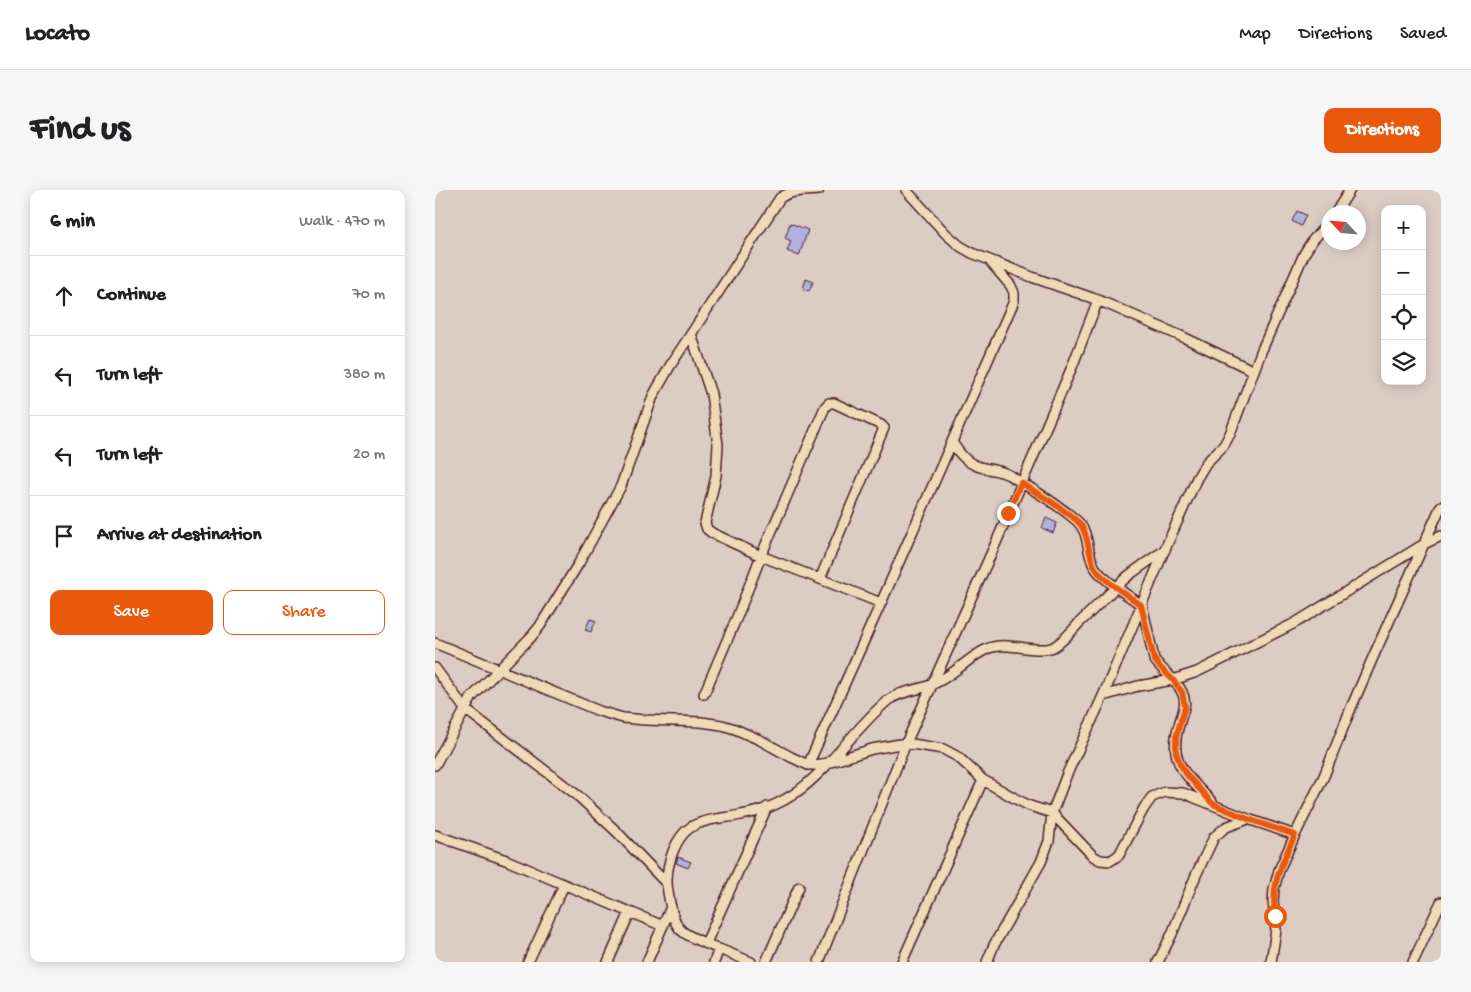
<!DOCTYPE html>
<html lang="en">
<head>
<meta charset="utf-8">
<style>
  :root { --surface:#fff; --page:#f6f6f6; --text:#202124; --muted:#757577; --line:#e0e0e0; --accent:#ea580c }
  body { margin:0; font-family:"Gochi Hand",sans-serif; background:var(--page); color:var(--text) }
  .controls { position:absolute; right:15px; top:15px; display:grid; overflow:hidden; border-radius:10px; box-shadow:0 2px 12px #0003 }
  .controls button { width:45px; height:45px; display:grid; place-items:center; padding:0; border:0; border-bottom:1px solid var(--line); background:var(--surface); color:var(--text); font:25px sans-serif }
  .compass { position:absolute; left:886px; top:15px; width:45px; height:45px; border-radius:50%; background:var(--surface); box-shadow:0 2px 12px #0003; rotate:296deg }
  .stop { position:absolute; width:15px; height:15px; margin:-11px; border:4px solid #ea580c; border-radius:50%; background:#fff }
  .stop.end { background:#ea580c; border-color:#fff; box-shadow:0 1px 5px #0008 }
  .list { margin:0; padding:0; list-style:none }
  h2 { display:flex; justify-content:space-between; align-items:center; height:65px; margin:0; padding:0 20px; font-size:21px }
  h2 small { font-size:16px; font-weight:400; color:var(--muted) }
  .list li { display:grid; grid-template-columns:32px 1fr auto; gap:15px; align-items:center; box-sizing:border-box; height:80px; padding:0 20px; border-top:1px solid var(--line) }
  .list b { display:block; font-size:19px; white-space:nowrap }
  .list em { font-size:16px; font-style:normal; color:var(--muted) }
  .actions { display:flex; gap:10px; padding:15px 20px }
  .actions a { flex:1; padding:11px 0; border:1px solid var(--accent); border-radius:10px; text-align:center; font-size:18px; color:var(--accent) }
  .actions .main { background:var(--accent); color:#fff }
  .icon { flex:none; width:28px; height:28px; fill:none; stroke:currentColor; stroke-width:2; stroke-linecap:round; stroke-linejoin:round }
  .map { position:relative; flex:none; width:1006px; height:772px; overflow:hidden; border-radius:10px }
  header { display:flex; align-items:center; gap:30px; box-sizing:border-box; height:70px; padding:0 25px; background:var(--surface); border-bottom:1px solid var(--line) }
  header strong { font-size:24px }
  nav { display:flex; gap:28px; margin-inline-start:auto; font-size:18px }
  .intro { display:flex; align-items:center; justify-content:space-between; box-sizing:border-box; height:120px; padding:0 30px }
  h1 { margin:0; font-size:35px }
  .button { padding:12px 22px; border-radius:10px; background:var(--accent); color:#fff; font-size:18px; font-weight:700 }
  main { display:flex; gap:30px; padding:0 30px }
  aside { flex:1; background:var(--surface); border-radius:10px; box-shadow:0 2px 12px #0003 }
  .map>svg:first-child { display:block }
</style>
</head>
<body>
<header>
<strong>Locato</strong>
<nav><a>Map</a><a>Directions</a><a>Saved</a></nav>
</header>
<div class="intro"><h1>Find us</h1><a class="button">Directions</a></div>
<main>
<aside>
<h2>6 min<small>Walk · 470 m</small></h2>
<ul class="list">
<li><svg class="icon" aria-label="ahead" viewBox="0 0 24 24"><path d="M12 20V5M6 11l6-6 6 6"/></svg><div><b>Continue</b></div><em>70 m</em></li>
<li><svg class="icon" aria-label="left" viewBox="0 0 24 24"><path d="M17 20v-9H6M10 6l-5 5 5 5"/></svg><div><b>Turn left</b></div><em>380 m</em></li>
<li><svg class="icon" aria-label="left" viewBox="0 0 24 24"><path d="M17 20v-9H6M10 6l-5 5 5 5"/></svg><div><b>Turn left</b></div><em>20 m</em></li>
<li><svg class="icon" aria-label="arrive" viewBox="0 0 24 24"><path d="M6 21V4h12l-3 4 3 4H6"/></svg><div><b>Arrive at destination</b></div></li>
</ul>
<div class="actions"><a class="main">Save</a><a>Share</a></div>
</aside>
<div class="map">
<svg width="1006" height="772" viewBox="0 0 1006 772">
  <rect width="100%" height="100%" fill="#dccdc4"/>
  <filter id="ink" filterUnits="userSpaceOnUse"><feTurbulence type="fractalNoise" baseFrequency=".02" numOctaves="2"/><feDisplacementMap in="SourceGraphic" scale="10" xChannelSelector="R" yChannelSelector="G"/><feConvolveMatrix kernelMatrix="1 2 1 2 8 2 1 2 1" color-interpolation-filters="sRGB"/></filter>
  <g filter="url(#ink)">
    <path fill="#b1b0e1" stroke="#4a1f2b" d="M862,21L871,25L866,36L857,31Z
      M355,33L373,40L364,66L352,61L356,51L350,48Z
      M371,89L378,92L374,101L368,99Z
      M611,328L622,333L618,343L607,338Z
      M155,429L161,431L156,442L150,440Z
      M243,667L256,672L253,678L241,673Z"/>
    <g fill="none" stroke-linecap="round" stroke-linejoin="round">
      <g stroke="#4a1f2b" stroke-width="12">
        <path id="street" d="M384,0C370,1 356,0 345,8L256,144L276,204L283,255L281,286L270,333L272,339L277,343L326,366L385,389
          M471,0L511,44L525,56L537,63L597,87L663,110L748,147L819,181
          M901,22L915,0
          M517,252C524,263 531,273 545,277C555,280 565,280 574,285C596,298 622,314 641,330C655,342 651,361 659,376C666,389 694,406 707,415L719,469C727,481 741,489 747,502C753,514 747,523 744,535C740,547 739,561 744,573C751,588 766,600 777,612
          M0,453L164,521L188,528L210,530L266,532L287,535L300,539L325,550L356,567L373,575H380L393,573L437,559L471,553L508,559L523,567L548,590L581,609L595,616L617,623L658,666L665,670L675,671L684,665L709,618L717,607L730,602L748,603L813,629L860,645L889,586L916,518L939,465L1006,316
          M0,478L30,519L142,605L181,641L231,693
          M269,504L302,427L326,366L390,217L394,213H399L446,235L449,238L385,389L446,413
          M668,506L703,496L738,490L762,482L860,433L989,354L1006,346
          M0,575L37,507L96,447L105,436L144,373L186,296L218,206L235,176L256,144
          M373,575L446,413L579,111V103L576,96L554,70
          M0,645L71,670L228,736
          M271,753L332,617
          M284,759L316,772
          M93,772L129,695
          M173,772L195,722
          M212,772L236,717
          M279,772L284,759C273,754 251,747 244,738C237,728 235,714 233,702C229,680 239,643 262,634C276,628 292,628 306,625C324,622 344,614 359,604C395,579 419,539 452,511C466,500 483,501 498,494C518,486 532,468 552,459C571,450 596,463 616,458C625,455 637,441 644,433C660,418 676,401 693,386C705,377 718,368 730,360
          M331,772L364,697
          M384,772L471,553L560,355L637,177L663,110
          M467,772L548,590
          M552,772L559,755L606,672L614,651L617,623L632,584L668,506L730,359L762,288L771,273L789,255L795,244L826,162L869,64L877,51L894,32
          M723,772L737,744L761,685L779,647L791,637L813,629
          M836,772L841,740L838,711L839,699L844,680L860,645
          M978,772L1006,712"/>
      </g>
      <use href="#street" stroke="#efdab8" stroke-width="9"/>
    </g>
  </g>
  <g fill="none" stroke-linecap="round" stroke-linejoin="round" filter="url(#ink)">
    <path stroke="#ea580c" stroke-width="6" d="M573,323L586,293C602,303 634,321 646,335C654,347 653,363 659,376C665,389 694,406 706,415L719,469L724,476L738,490L747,502L750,517L741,547V562L745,574L752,585L778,614L813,629L860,645C846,676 836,691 840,726"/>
  </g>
</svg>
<div class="controls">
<button>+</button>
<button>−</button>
<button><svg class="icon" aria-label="locate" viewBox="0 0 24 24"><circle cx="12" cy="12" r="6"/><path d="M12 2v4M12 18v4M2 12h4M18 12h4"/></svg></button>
<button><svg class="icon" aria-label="layers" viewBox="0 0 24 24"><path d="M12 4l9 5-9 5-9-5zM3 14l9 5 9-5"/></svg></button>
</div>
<svg class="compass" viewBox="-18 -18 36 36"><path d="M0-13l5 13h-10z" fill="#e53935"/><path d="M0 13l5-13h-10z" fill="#757577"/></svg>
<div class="stop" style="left:840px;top:726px"></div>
<div class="stop end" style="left:573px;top:323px"></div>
</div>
</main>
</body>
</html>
